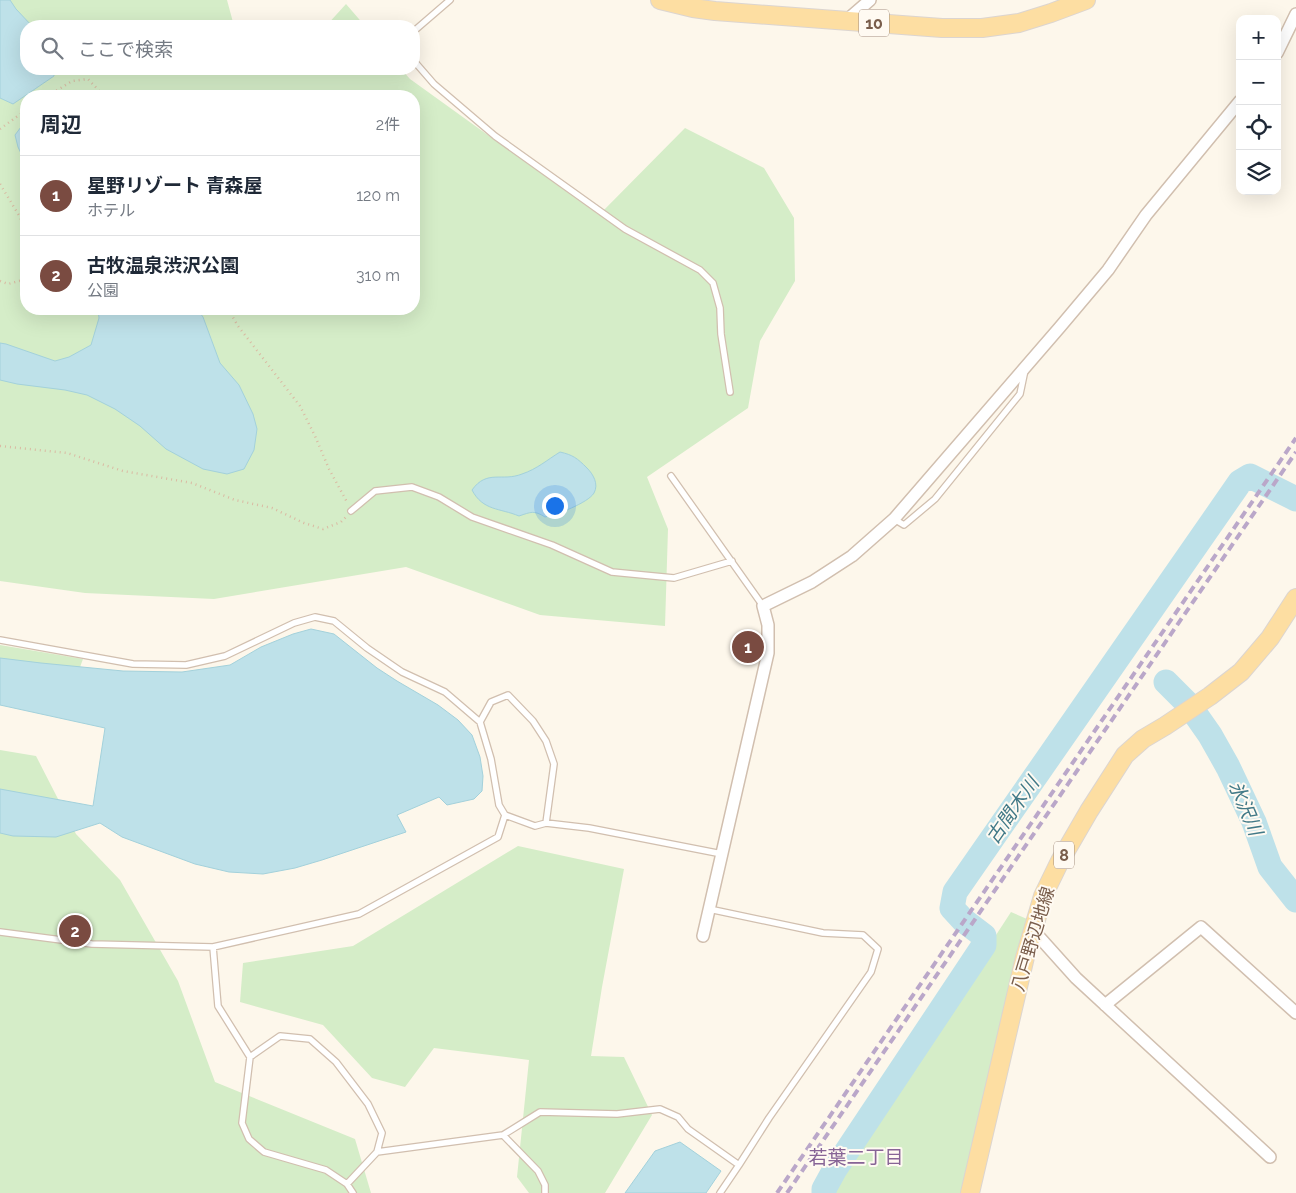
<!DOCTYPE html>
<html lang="ja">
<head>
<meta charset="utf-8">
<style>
  :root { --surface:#fff; --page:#f6f6f7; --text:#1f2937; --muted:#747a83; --line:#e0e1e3; --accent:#7a4b41 }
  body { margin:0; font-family:Raleway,"Noto Sans JP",sans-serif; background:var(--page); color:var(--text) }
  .controls { position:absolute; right:15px; top:15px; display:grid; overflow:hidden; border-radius:10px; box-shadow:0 5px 20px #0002 }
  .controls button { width:45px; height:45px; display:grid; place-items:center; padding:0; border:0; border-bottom:1px solid var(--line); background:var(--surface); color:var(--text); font:25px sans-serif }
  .you { position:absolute; left:554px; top:505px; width:18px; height:18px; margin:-12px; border:4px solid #fff; border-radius:50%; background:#1a73e8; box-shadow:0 0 0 8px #1a73e833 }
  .badge { display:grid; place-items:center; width:32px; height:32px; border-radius:50%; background:var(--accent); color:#fff; font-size:16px; font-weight:700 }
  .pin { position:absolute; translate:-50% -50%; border:2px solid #fff; box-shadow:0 1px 5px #0006 }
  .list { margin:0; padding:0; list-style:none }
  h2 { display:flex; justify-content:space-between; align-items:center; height:65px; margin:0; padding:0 20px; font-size:21px }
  h2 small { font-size:16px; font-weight:400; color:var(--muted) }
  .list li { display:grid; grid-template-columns:32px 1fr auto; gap:15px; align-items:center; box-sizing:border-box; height:80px; padding:0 20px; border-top:1px solid var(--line) }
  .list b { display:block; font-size:19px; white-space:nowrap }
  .list p { margin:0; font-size:16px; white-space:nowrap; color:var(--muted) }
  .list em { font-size:16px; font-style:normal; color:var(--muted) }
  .icon { flex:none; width:28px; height:28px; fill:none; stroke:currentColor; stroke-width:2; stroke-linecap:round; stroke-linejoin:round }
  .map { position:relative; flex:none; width:1296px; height:1193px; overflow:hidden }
  .search { position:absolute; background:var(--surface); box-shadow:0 5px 20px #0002; left:20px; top:20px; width:400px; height:55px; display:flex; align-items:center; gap:12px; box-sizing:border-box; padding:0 18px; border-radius:20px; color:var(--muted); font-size:19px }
  .panel { position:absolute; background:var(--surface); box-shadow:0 5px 20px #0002; left:20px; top:90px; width:400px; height:225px; border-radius:20px }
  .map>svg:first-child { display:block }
</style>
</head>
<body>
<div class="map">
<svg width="1296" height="1193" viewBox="0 0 1296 1193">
  <rect width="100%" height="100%" fill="#fdf7eb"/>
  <path fill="#d5edc8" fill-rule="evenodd" d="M0,0H227L234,26H26V69H401L410,79L599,215L685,128L764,168L794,218L795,281L760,341L748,408L647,477L668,529L665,626L540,615L406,567L214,599L85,593L0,581ZM26,96H414V309H26Z
    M346,4L365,26H326Z
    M0,645L83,659L62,716L0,702Z
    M0,750L36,756L76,834L120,880L178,981L215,1082L355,1139L371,1193H0Z
    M518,846L624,869L602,987L591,1056L624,1057L652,1115L605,1193H529L517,1177L529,1060L434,1048L405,1087L372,1078L323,1025L240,1002L243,963L353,946Z
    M1011,912L1027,919L963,1193H828Z"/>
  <path fill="#bee1e9" stroke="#a3d1db" d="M0,0H10L16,9L32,26H26V69H54V76L13,104L0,98Z
    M26,123V164L18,147L15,135L21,127Z
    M98,309H197L203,317L220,363L239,385L253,414L257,429L254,450L244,469L227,474L203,469L166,449L140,426L115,409L87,395L65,390L17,384L0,380V343L6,344L55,361L69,357L91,345L99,318Z
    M560,452C573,455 577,458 587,468C593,474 599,484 594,493C588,503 556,515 545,517C534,510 531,512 519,516C500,508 483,511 472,490C487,469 502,482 522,474C537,469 547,460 560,452Z
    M311,629L334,634L377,668L397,681L438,705L458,720L472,735L480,757L483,776L482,791L474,799L447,805L439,797L397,815L406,832L322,860L295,868L263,874L229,872L195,864L122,837L100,823L56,837L13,836L0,833V789L93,806L105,728L0,705V658L41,663L123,671L182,672L230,665L261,647L293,634Z
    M680,1142L721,1171L706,1193H625L655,1151Z"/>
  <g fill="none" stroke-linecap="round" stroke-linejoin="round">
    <path stroke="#bee1e9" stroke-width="25" d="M1166,682L1190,706
      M1196,715L1210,735L1228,767L1254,822L1270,867L1296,900
      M824,1193V1189L835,1169L984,945V936L963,920L952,908L955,892L1240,482L1250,476L1296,499"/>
    <g stroke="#d1bfaf" stroke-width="8">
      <path id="lane" d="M414,31L450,0
        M414,61L434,84L495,136L625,229L700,270L713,283L720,308L721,334L730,392
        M671,476L763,606
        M351,511L375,491L412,487L439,497L472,517L552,545L612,572L674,578L732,561
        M894,519L904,525L935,499L1020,394L1025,370
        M0,640L133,664L186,665L225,656L294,623L315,617L334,621L367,648L402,672L445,692L480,722L491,759L499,805L505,815L498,837L359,914L213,947L92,944L0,932
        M480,722L491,702L508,695L533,721L546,741L554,764L546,823
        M505,815L535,826L546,823L589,828L722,854
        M709,909L823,933L863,935L878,949L871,972L769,1118L739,1165L720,1193
        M213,947L218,1006L250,1057L242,1123L249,1139L264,1152L326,1170L347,1184L353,1193
        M250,1057L280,1036L310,1039L336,1062L368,1104L382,1133L377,1152L347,1184
        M503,1135L540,1112L617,1114L660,1109L678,1117L688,1129L739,1165
        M377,1152L503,1135L538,1171L545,1185V1193"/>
    </g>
    <g stroke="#d1bfaf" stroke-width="14">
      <path id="street" d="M847,20L870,0
        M1277,53L1296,14
        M1032,929L1076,978L1270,1157
        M703,936L768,653V625L763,606L812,582L852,556L894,519L1060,327L1108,270L1146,215L1240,101
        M1105,1005L1201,927L1296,1013"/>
    </g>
    <g stroke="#dcd5d0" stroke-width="20">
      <path id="primary" d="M660,0L693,8L715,11L942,28H982L1019,23L1051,13L1086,0
        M970,1193L1025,957L1043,896L1060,861L1089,811L1125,755L1143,739L1165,726L1210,696L1241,672L1270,638L1296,598"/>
    </g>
    <path stroke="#dabaa3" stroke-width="2.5" stroke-dasharray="1 4" stroke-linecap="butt" d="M48,96L72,81L88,79L104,96
      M0,129L26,110
      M0,184L20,217L26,234
      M0,281L8,284L23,280L26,276
      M228,309L238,326L300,406L315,436L329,469L347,502
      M0,446L67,453L123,471L192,483L235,500L272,508L304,523L323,529L341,522L346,517"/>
    <use href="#lane" stroke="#fff" stroke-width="5.5"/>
    <use href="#street" stroke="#fff" stroke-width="11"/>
    <use href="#primary" stroke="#fddea2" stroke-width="18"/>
    <path stroke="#baa7c9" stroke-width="4" stroke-dasharray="8 5" stroke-linecap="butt" d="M777,1193L1296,438
      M787,1193L1296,452"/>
  </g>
  <g text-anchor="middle" stroke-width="4" stroke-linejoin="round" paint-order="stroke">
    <g fill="#fffaf2" stroke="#a28d7e" stroke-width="1">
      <rect x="859" y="9.5" width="30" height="27" rx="4"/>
      <rect x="1054" y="841.5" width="20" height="27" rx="4"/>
    </g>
    <g font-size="16" font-weight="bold" fill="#7a5e4c">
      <text x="874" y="29">10</text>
      <text x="1064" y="861">8</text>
    </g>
    <g font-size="18" fill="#7a5e4c" stroke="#fffaf2">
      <text transform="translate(1033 939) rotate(-73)" y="6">八戸野辺地線</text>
    </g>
    <g font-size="19" font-style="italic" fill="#417987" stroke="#fffaf2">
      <text transform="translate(1246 808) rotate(67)" y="7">氷沢川</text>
      <text transform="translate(1012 810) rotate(-55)" y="7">古間木川</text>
    </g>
    <g font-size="19" fill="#876496" stroke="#fffaf2">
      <text x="856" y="1164">若葉二丁目</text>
    </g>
  </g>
</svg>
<div class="controls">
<button>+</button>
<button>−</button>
<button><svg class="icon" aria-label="locate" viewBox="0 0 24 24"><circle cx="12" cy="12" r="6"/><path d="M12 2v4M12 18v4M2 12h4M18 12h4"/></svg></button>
<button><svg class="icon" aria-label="layers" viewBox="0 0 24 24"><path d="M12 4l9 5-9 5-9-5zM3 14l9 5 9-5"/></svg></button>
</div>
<div class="you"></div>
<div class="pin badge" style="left:748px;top:647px">1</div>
<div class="pin badge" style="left:75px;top:931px">2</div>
<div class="search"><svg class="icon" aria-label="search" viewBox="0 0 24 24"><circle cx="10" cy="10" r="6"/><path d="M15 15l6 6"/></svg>ここで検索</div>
<section class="panel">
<h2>周辺<small>2件</small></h2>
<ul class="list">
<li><span class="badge">1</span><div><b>星野リゾート 青森屋</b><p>ホテル</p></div><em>120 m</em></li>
<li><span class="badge">2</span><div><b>古牧温泉渋沢公園</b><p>公園</p></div><em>310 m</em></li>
</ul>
</section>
</div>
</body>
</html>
